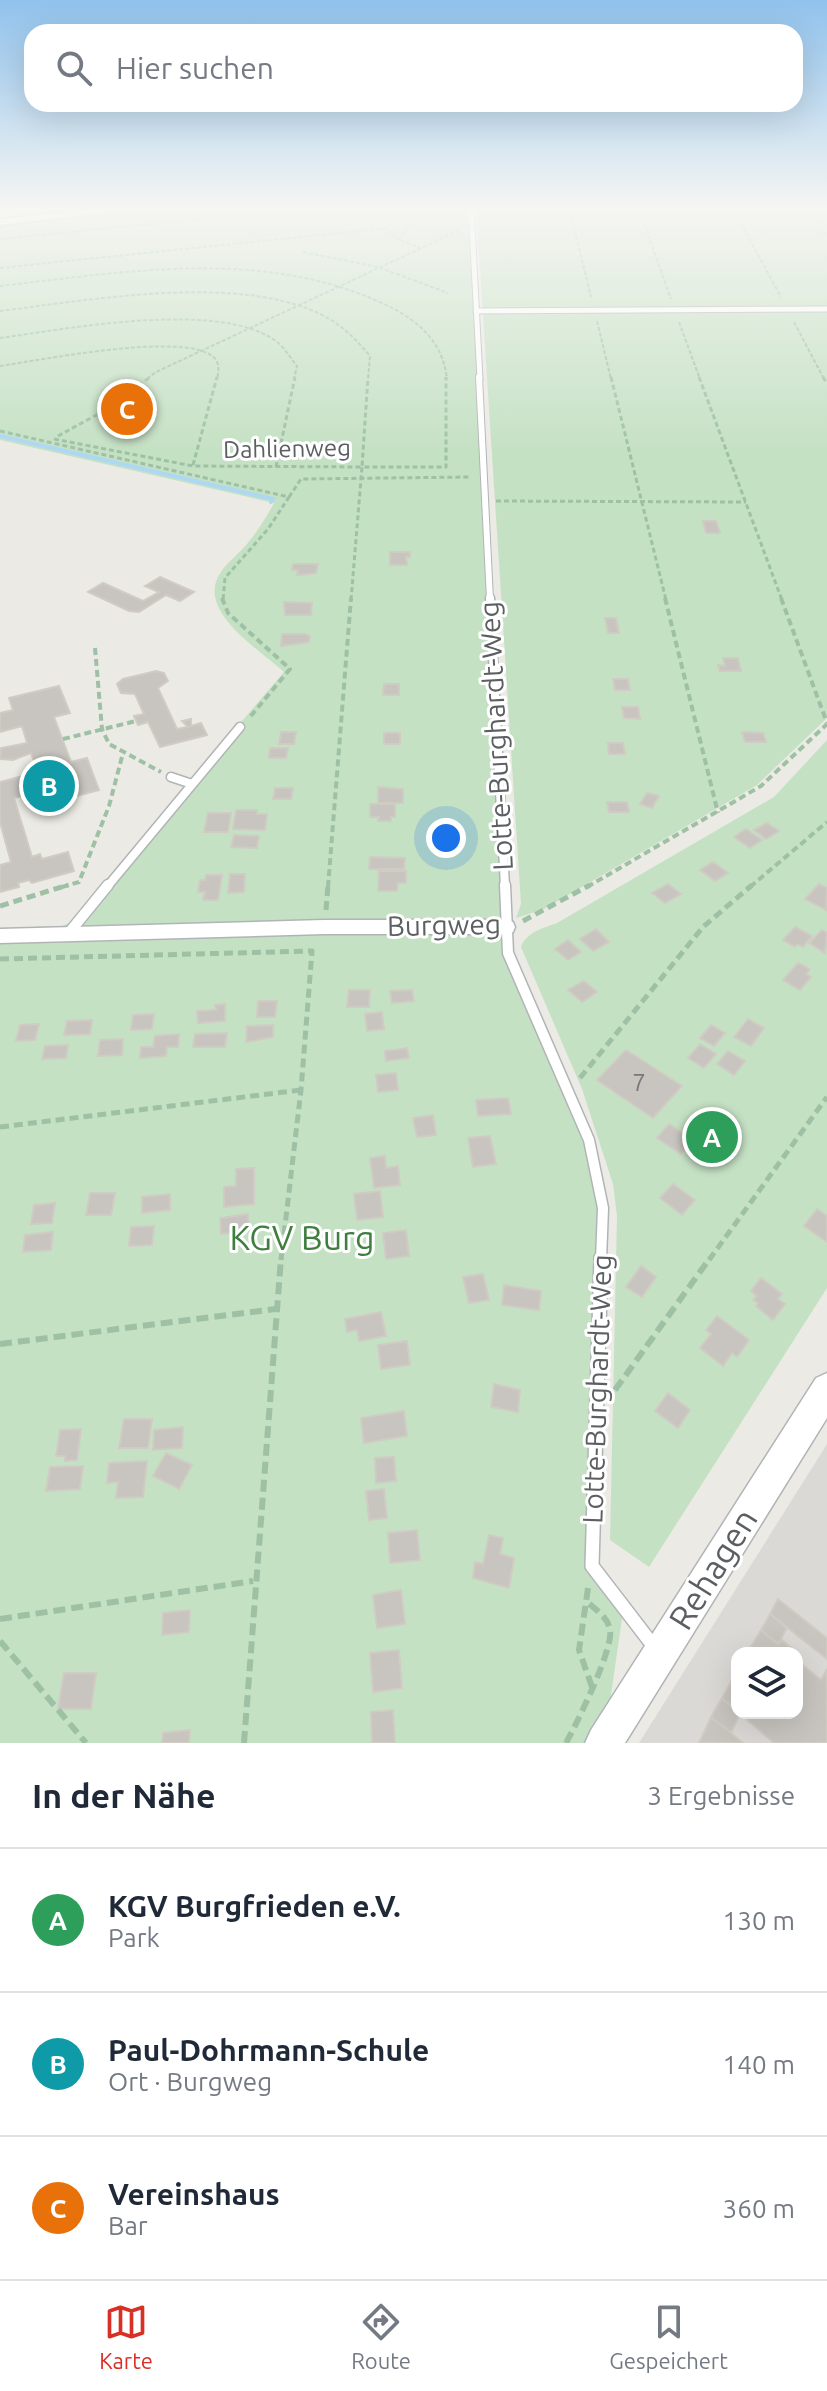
<!DOCTYPE html>
<html lang="de">
<head>
<meta charset="utf-8">
<style>
  :root { --surface:#fff; --page:#f6f6f7; --text:#1f2937; --muted:#747a83; --line:#e0e1e3; --accent:#d93025 }
  body { margin:0; font-family:Ubuntu,sans-serif; background:var(--page); color:var(--text) }
  .controls { position:absolute; right:24px; bottom:24px; display:grid; overflow:hidden; border-radius:16px; box-shadow:0 8px 32px #0002 }
  .controls button { width:72px; height:72px; display:grid; place-items:center; padding:0; border:0; border-bottom:2px solid var(--line); background:var(--surface); color:var(--text); font:40px sans-serif }
  .you { position:absolute; left:446px; top:838px; width:28px; height:28px; margin:-20px; border:6px solid #fff; border-radius:50%; background:#1a73e8; box-shadow:0 0 0 12px #1a73e833 }
  .badge { display:grid; place-items:center; width:52px; height:52px; border-radius:50%; background:var(--accent); color:#fff; font-size:26px; font-weight:700 }
  .pin { position:absolute; translate:-50% -50%; border:4px solid #fff; box-shadow:0 2px 8px #0006 }
  .list { margin:0; padding:0; list-style:none }
  h2 { display:flex; justify-content:space-between; align-items:center; height:104px; margin:0; padding:0 32px; font-size:34px }
  h2 small { font-size:26px; font-weight:400; color:var(--muted) }
  .list li { display:grid; grid-template-columns:52px 1fr auto; gap:24px; align-items:center; box-sizing:border-box; height:144px; padding:0 32px; border-top:2px solid var(--line) }
  .list b { display:block; font-size:30px; white-space:nowrap }
  .list p { margin:0; font-size:26px; white-space:nowrap; color:var(--muted) }
  .list em { font-size:26px; font-style:normal; color:var(--muted) }
  .icon { flex:none; width:44px; height:44px; fill:none; stroke:currentColor; stroke-width:2; stroke-linecap:round; stroke-linejoin:round }
  .map { position:relative; flex:none; width:827px; height:1743px; overflow:hidden }
  .search { position:absolute; background:var(--surface); box-shadow:0 8px 32px #0002; left:24px; right:24px; top:24px; height:88px; display:flex; align-items:center; gap:20px; box-sizing:border-box; padding:0 28px; border-radius:24px; color:var(--muted); font-size:30px }
  .sheet { height:536px; background:var(--surface) }
  nav { display:flex; justify-content:space-around; align-items:center; box-sizing:border-box; height:112px; border-top:2px solid var(--line); background:var(--surface); font-size:22px; color:var(--muted) }
  nav a { display:grid; justify-items:center; gap:4px }
  nav .on { color:var(--accent) }
  .map>svg:first-child { display:block }
</style>
</head>
<body>
<div class="map">
<svg width="827" height="1743" viewBox="0 0 827 1743">
  <rect width="100%" height="100%" fill="#eceae4"/>
  <path fill="#dbd9d6" fill-rule="evenodd" d="M827,1444V1743H639ZM737,1653H797V1713H737Z"/>
  <path fill="#c5e1c4" d="M149,207H469L508,953L589,1140L603,1208L592,1566L624,1605L604,1743H0V928L62,926L69,923L284,672C259,649 194,610 221,572C228,561 239,554 247,544C257,532 267,516 274,503L0,440V222Z
    M476,207H827V718L757,785L544,909L516,918L521,904Z
    M827,740V1288L649,1567L610,1540L617,1216L613,1184L582,1089L521,947C526,932 544,928 557,923L774,797Z"/>
  <g fill="none" stroke-linecap="round" stroke-linejoin="round">
    <path stroke="#add7f3" stroke-width="4" d="M0,436L273,499L271,502"/>
  </g>
  <path fill="#c8c5c0" stroke="#d0ccc3" stroke-width="2" d="M127,402L143,408L120,419L104,413Z
    M703,521H716L720,533H706Z
    M390,552H410V557H406L407,565H390Z
    M293,564H318L316,573L297,575L298,570H292Z
    M160,577L194,592L180,601L166,595L139,612L129,611L88,592L103,583L143,601L159,592L145,586Z
    M284,602L312,603L311,615H285Z
    M605,618H616L619,633H608Z
    M282,634H305L310,636L309,642L281,646Z
    M723,658H738L741,671H720L718,665L725,666Z
    M156,671L164,673L168,681L158,688L177,729L188,727L182,721L191,719V726L201,723L207,735L160,747L148,722L138,725L134,716L144,714L135,694L121,693L117,684L123,679Z
    M613,679H628L630,690H615Z
    M384,684H399V695H383Z
    M59,686L70,713L54,717L71,762L87,758L99,790L45,804L41,791L14,798L32,857L40,854L42,859L68,852L74,871L32,883L29,880L18,883L19,887L0,892V865L11,862L0,822V782L38,772L31,753L13,760L0,759L1,748L27,743L22,726L0,732V713L13,710L9,698Z
    M622,707H638L640,719L624,718Z
    M281,732H296L294,744H279Z
    M742,732L763,733L766,742H745Z
    M384,733H400V744H384Z
    M608,743H623L625,754H609Z
    M270,748H288L286,758H269Z
    M378,787L403,789V803H378Z
    M275,788H293L291,799H273Z
    M647,793L659,796L652,808L640,804Z
    M607,802H627L629,812H609Z
    M370,804H395V817H391V821H378L379,817H370Z
    M236,810H257V814H267L265,830L233,829Z
    M208,813H231L228,832H204Z
    M767,823L779,831L766,839L754,830Z
    M746,829L762,840L750,848L734,837Z
    M234,835L259,836L257,848L231,847Z
    M370,857L405,858L404,869H369Z
    M713,862L728,873L715,881L700,870Z
    M379,871H406V883H398L397,891H378Z
    M230,874H245L244,892L228,893Z
    M206,875H222L218,900H203L205,892H198L200,880H205Z
    M668,884L681,894L665,903L652,893Z
    M819,884L827,888L826,910L805,899Z
    M795,927L812,936L803,947L797,944L795,947L783,940Z
    M596,929L609,942L593,951L580,939Z
    M822,930L827,933L825,953L809,943Z
    M568,940L581,952L568,960L555,949Z
    M798,963L810,969L806,974L811,977L800,990L783,980Z
    M584,981L597,992L582,1002L568,990Z
    M349,990H370L369,1007H347Z
    M412,990L414,1001L392,1003L390,991Z
    M258,1001H277L275,1017H257Z
    M225,1004V1021L198,1023L197,1011L216,1010L215,1005Z
    M382,1012L384,1029L367,1031L365,1014Z
    M154,1014L152,1029L131,1030L133,1015Z
    M748,1019L764,1028L751,1046L734,1037Z
    M92,1020L90,1034L64,1035L67,1021Z
    M39,1024L35,1040L16,1041L20,1025Z
    M273,1025V1037L246,1042L247,1026Z
    M711,1025L725,1033L714,1046L700,1038Z
    M227,1033L225,1047H193L195,1034Z
    M179,1034L178,1047H167L166,1056L140,1058L141,1047H153L155,1036Z
    M123,1039L122,1055L98,1056L100,1040Z
    M700,1044L716,1054L704,1068L688,1058Z
    M68,1045L66,1058L42,1059L45,1046Z
    M407,1048L409,1058L386,1061L385,1051Z
    M626,1050L682,1086L653,1118L597,1080Z
    M728,1051L745,1061L734,1075L717,1064Z
    M396,1073L398,1090L378,1092L376,1075Z
    M508,1098L511,1114L478,1116L476,1100Z
    M433,1115L436,1135L417,1137L413,1118Z
    M669,1124L693,1140L681,1154L657,1138Z
    M490,1136L496,1164L473,1167L468,1138Z
    M385,1156L386,1168L398,1166L400,1185L374,1188L370,1158Z
    M254,1168V1204L224,1207V1187L236,1186V1169Z
    M673,1184L695,1200L682,1215L660,1198Z
    M380,1191L383,1217L357,1220L354,1194Z
    M90,1193H115L111,1215H86Z
    M170,1194V1210L142,1213V1197Z
    M55,1203L52,1223L31,1224L34,1205Z
    M817,1209L827,1216V1242L804,1226Z
    M248,1214L249,1231L221,1234L220,1218Z
    M154,1226L152,1245L129,1246L131,1227Z
    M406,1230L409,1256L386,1259L383,1233Z
    M53,1232L51,1250L23,1252L25,1235Z
    M641,1266L656,1277L642,1297L626,1287Z
    M483,1274L489,1300L469,1303L463,1277Z
    M761,1278L782,1294L778,1299L785,1304L773,1320L756,1306L758,1303L753,1300L757,1296L751,1291Z
    M504,1285L541,1291L539,1310L502,1305Z
    M381,1312L386,1336L359,1341L357,1330L347,1332L345,1319Z
    M717,1316L749,1340L737,1357L732,1353L723,1366L700,1348L711,1334L706,1330Z
    M407,1341L410,1365L381,1369L378,1345Z
    M494,1384L520,1390L518,1412L491,1407Z
    M668,1393L690,1410L678,1428L655,1411Z
    M404,1411L407,1436L364,1443L361,1418Z
    M124,1419H152L148,1448H119Z
    M183,1427L182,1448L153,1450L154,1430Z
    M81,1429L77,1460L65,1461V1456H56L60,1430Z
    M166,1453L192,1465L179,1489L153,1476Z
    M394,1457L396,1481L376,1483L375,1458Z
    M147,1461L143,1497L116,1498L118,1482L107,1483L109,1463Z
    M83,1466L80,1489L46,1491L50,1467Z
    M384,1489L387,1518L369,1520L366,1491Z
    M417,1530L420,1560L390,1563L388,1533Z
    M489,1535L503,1538L500,1554L514,1558L509,1588L473,1578L475,1562L483,1564Z
    M401,1590L405,1624L377,1628L373,1595Z
    M778,1599L827,1638V1659L770,1614Z
    M190,1610L189,1632L162,1635L163,1613Z
    M770,1614L787,1628L778,1644L761,1630Z
    M761,1630L778,1644L781,1639L794,1650L792,1653H747Z
    M399,1650L402,1688L373,1692L370,1653Z
    M797,1660L821,1680L827,1669V1743H774L739,1713H797Z
    M737,1671V1711L722,1698Z
    M64,1673H96L91,1709H58Z
    M722,1698L740,1714L731,1733L711,1717Z
    M393,1710L395,1743H372L371,1712Z
    M711,1717L731,1733L743,1743H699Z
    M190,1730L189,1743H162L163,1733Z"/>
  <g fill="none" stroke-linecap="round" stroke-linejoin="round">
    <g stroke="#b1b4b7" stroke-width="7">
      <path id="service-far4" d="M471,207L480,379
        M476,311L827,309"/>
    </g>
    <g stroke="#b1b4b7" stroke-width="8">
      <path id="service-far3" d="M479,377L490,600"/>
    </g>
    <g stroke="#b1b4b7" stroke-width="11">
      <path id="service-far2" d="M490,598L505,887
        M171,777L192,784
        M107,887L240,727"/>
    </g>
    <g stroke="#b1b4b7" stroke-width="13">
      <path id="service-far1" d="M505,885L508,953L589,1140L603,1208L601,1260
        M68,934L108,885"/>
    </g>
    <g stroke="#b1b4b7" stroke-width="16">
      <path id="service" d="M601,1258L592,1566L655,1648"/>
    </g>
    <g stroke="#b1b4b7" stroke-width="3">
      <path id="minor" d="M324,920H506L513,922L515,927L513,932L506,934H324L0,943V929Z"/>
    </g>
    <g stroke="#b1b4b7" stroke-width="3">
      <path id="tertiary" d="M113,207H152L0,225V219Z
        M827,1373V1418L625,1743H585L591,1730L816,1378Z"/>
    </g>
    <path stroke="#9ec1a6" stroke-width="2" stroke-dasharray="4 2" stroke-linecap="butt" d="M569,207L591,297
      M638,207L671,299
      M732,207L781,297
      M807,207L827,237
      M0,239L318,207
      M399,240L422,207
      M303,252L378,267L448,293
      M0,268L387,228L399,240L421,248
      M0,286C124,272 254,249 373,299C410,315 442,335 447,379
      M0,311C90,300 234,274 318,313C340,323 355,338 370,356L368,379
      M597,321L611,379
      M679,322L700,379
      M794,322L824,379
      M0,338C67,329 221,299 277,342C285,348 291,359 297,366L294,379
      M0,366C41,360 181,332 212,356C220,361 219,371 217,379
      M147,379L156,372L460,230"/>
    <path stroke="#9ec1a6" stroke-width="3" stroke-dasharray="5 3" stroke-linecap="butt" d="M611,377L666,600
      M699,377L782,600
      M823,377L827,384
      M138,392L136,388L150,377
      M0,431L289,497L268,529L225,578L223,600
      M58,436L122,401L136,388
      M54,439L193,466L362,467L368,377
      M193,465L217,377
      M276,467L295,377
      M289,497L301,479L470,477
      M496,501L746,502
      M351,600L362,467H446V377"/>
    <path stroke="#9ec1a6" stroke-width="4" stroke-dasharray="7 4" stroke-linecap="butt" d="M222,598L228,613L290,669L250,717
      M665,598L718,813
      M781,598L827,723
      M95,648L102,729L109,744L161,772
      M63,739L136,721
      M62,887L79,882L109,806L123,753
      M328,887L351,598
      M587,887L761,786L827,724
      M750,887L827,822"/>
    <path stroke="#9ec1a6" stroke-width="5" stroke-dasharray="9 5" stroke-linecap="butt" d="M0,906L68,885
      M326,910L328,885
      M523,921L590,885
      M0,959L312,951L301,1090L281,1260
      M580,1078L703,927L752,885
      M0,1127L301,1090
      M709,1260L827,1097"/>
    <path stroke="#9ec1a6" stroke-width="6" stroke-dasharray="12 6" stroke-linecap="butt" d="M0,1344L275,1309
      M615,1390L710,1258
      M588,1588L579,1650L592,1687
      M0,1619L253,1581
      M0,1641L86,1743
      M244,1743L281,1258
      M566,1743C576,1725 614,1648 610,1630C608,1617 595,1609 586,1601"/>
    <use href="#service-far4" stroke="#fff" stroke-width="5"/>
    <use href="#service-far3" stroke="#fff" stroke-width="6"/>
    <use href="#service-far2" stroke="#fff" stroke-width="8"/>
    <use href="#service-far1" stroke="#fff" stroke-width="10"/>
    <use href="#service" stroke="#fff" stroke-width="13"/>
    <use href="#minor" fill="#fff" fill-rule="evenodd"/>
    <use href="#tertiary" fill="#fff" fill-rule="evenodd"/>
  </g>
  <linearGradient id="sky" x2="0" y2="1"><stop stop-color="#90c2ec"/><stop offset="0.46" stop-color="#f6f6f3"/><stop offset="1" stop-color="#f6f6f3" stop-opacity="0"/></linearGradient>
  <rect width="827" height="451" fill="url(#sky)"/>
  <g text-anchor="middle" stroke-width="6" stroke-linejoin="round" paint-order="stroke">
    <g font-size="24" fill="#5c5f62" stroke="#fff">
      <text transform="translate(287 449) rotate(-1)" y="8">Dahlienweg</text>
    </g>
    <g font-size="24" fill="#77787a">
      <text x="639" y="1091">7</text>
    </g>
    <g font-size="28" fill="#5c5f62" stroke="#fff">
      <text transform="translate(496 736) rotate(-93)" y="10">Lotte-Burghardt-Weg</text>
      <text transform="translate(444 925) rotate(-1)" y="10">Burgweg</text>
      <text transform="translate(597 1389) rotate(-88)" y="10">Lotte-Burghardt-Weg</text>
    </g>
    <g font-size="34" fill="#407e40" stroke="#fff">
      <text x="302" y="1250">KGV Burg</text>
    </g>
    <g font-size="34" fill="#5c5f62" stroke="#fff">
      <text transform="translate(713 1569) rotate(-58)" y="12">Rehagen</text>
    </g>
  </g>
</svg>
<div class="controls">
<button><svg class="icon" aria-label="layers" viewBox="0 0 24 24"><path d="M12 4l9 5-9 5-9-5zM3 14l9 5 9-5"/></svg></button>
</div>
<div class="you"></div>
<div class="pin badge" style="left:712px;top:1137px;background:#2e9e5b">A</div>
<div class="pin badge" style="left:49px;top:786px;background:#0f9aa8">B</div>
<div class="pin badge" style="left:127px;top:409px;background:#e8710a">C</div>
<div class="search"><svg class="icon" aria-label="search" viewBox="0 0 24 24"><circle cx="10" cy="10" r="6"/><path d="M15 15l6 6"/></svg>Hier suchen</div>
</div>
<section class="sheet">
<h2>In der Nähe<small>3 Ergebnisse</small></h2>
<ul class="list">
<li><span class="badge" style="background:#2e9e5b">A</span><div><b>KGV Burgfrieden e.V.</b><p>Park</p></div><em>130 m</em></li>
<li><span class="badge" style="background:#0f9aa8">B</span><div><b>Paul-Dohrmann-Schule</b><p>Ort · Burgweg</p></div><em>140 m</em></li>
<li><span class="badge" style="background:#e8710a">C</span><div><b>Vereinshaus</b><p>Bar</p></div><em>360 m</em></li>
</ul>
</section>
<nav>
<a class="on"><svg class="icon" aria-label="map" viewBox="0 0 24 24"><path d="M3 6l6-2 6 2 6-2v14l-6 2-6-2-6 2zM9 4v14M15 6v14"/></svg>Karte</a>
<a><svg class="icon" aria-label="directions" viewBox="0 0 24 24"><path d="M12 3l9 9-9 9-9-9zM9 14v-3h6M13 9l2 2-2 2"/></svg>Route</a>
<a><svg class="icon" aria-label="saved" viewBox="0 0 24 24"><path d="M7 4h10v16l-5-4-5 4z"/></svg>Gespeichert</a>
</nav>
</body>
</html>
